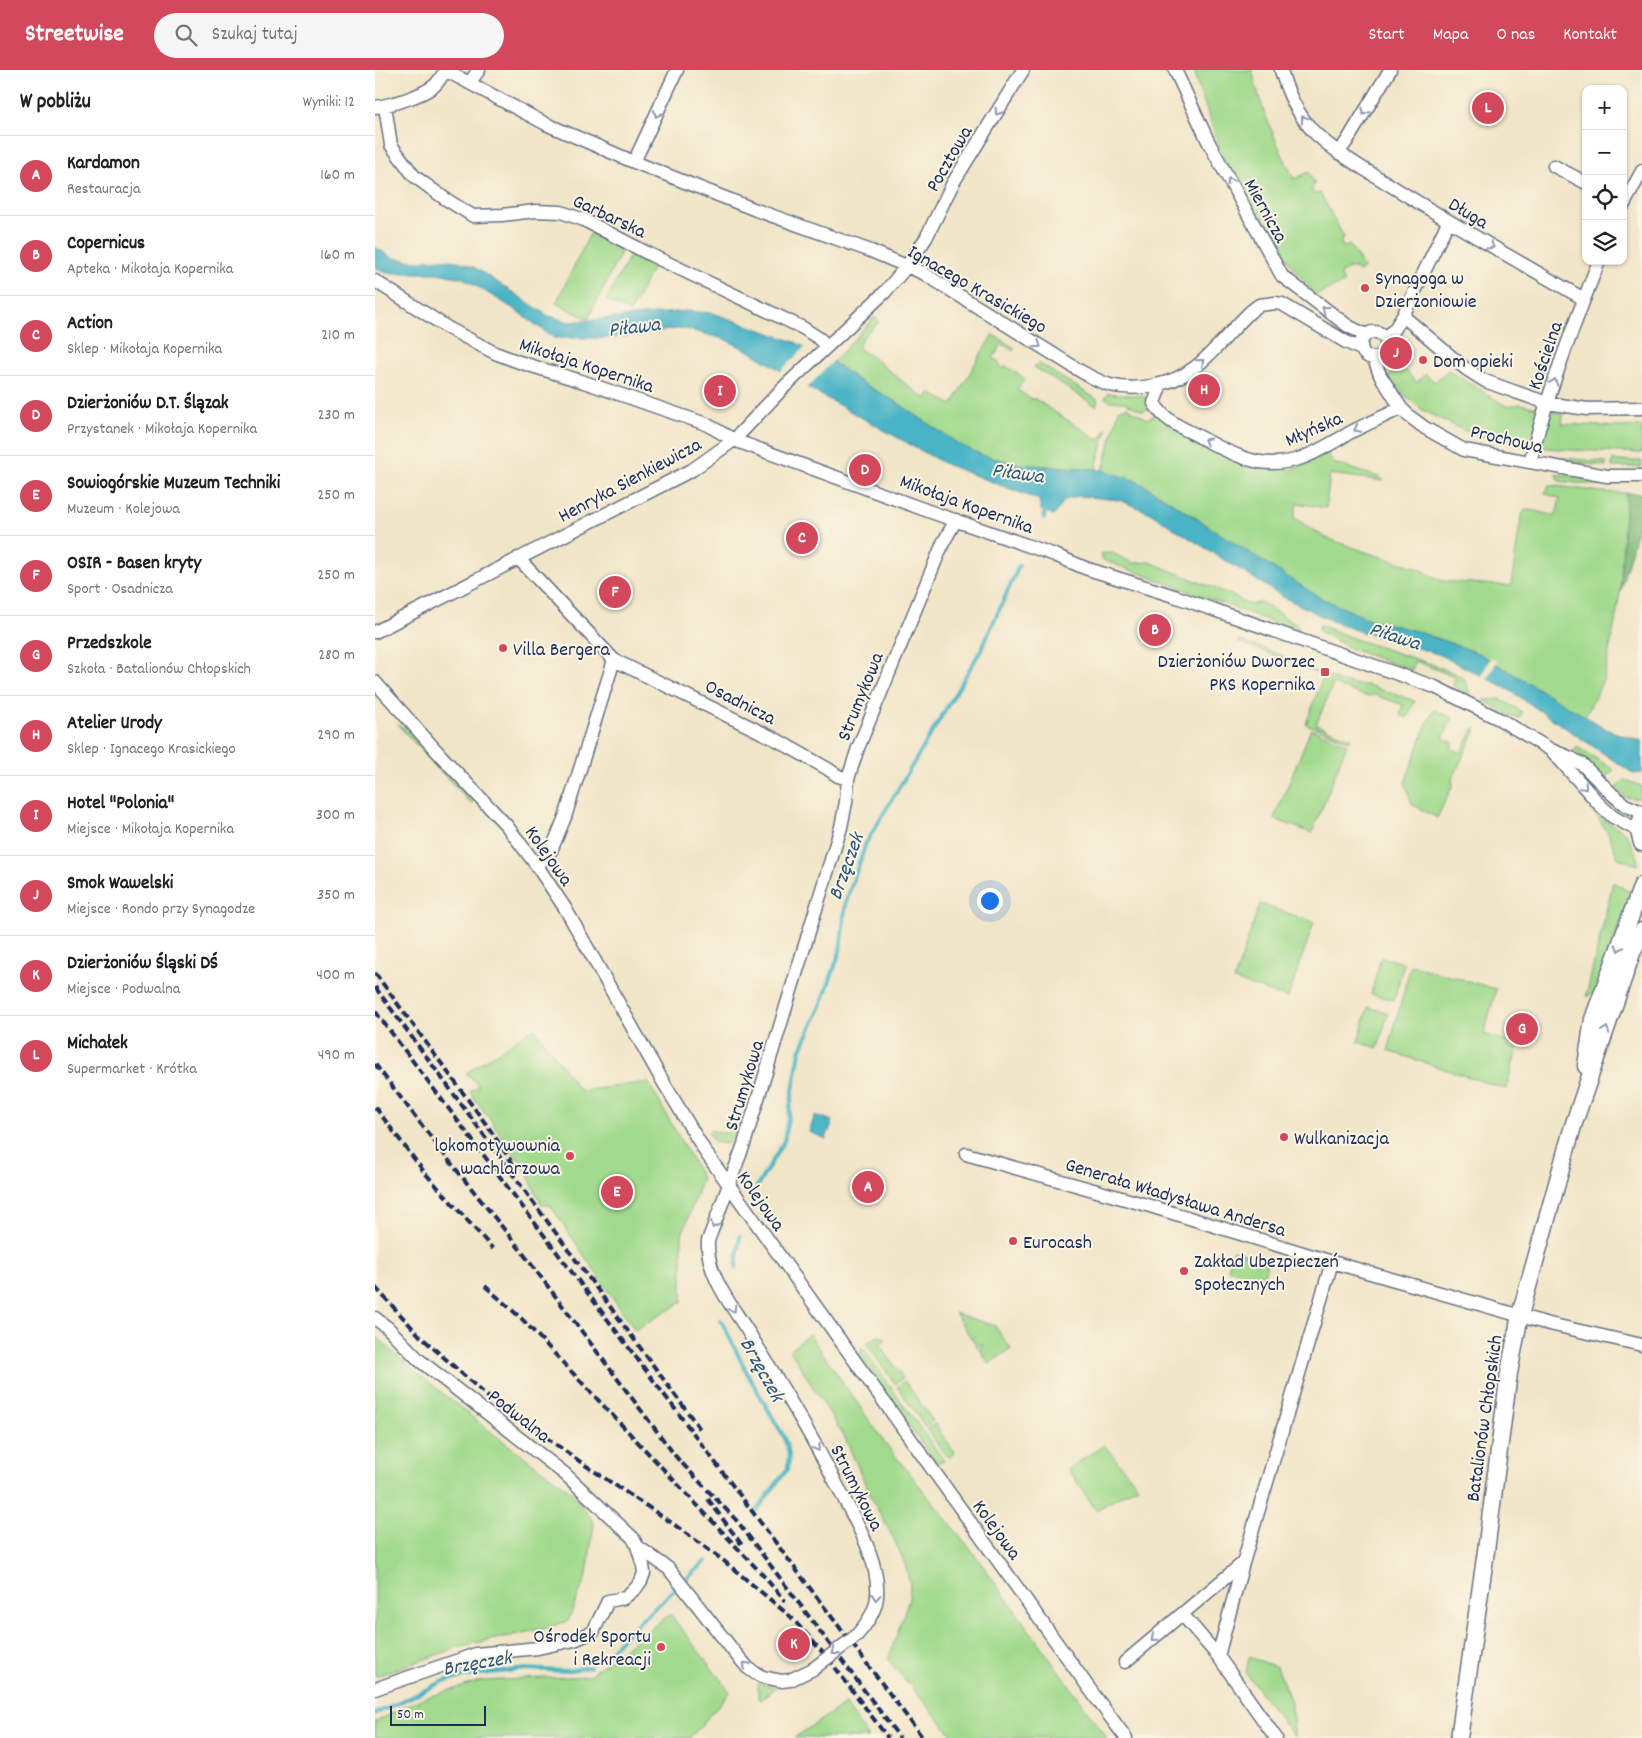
<!DOCTYPE html>
<html lang="pl">
<head>
<meta charset="utf-8">
<style>
  :root { --surface:#fff; --page:#f6f6f6; --text:#202124; --muted:#757577; --line:#e0e0e0; --accent:#d1495b }
  body { margin:0; font-family:Dekko,sans-serif; background:var(--page); color:var(--text) }
  .controls { position:absolute; right:15px; top:15px; display:grid; overflow:hidden; border-radius:10px; box-shadow:0 1px 4px #0004 }
  .controls button { width:45px; height:45px; display:grid; place-items:center; padding:0; border:0; border-bottom:1px solid var(--line); background:var(--surface); color:var(--text); font:25px sans-serif }
  .scale { position:absolute; left:15px; bottom:12px; width:96px; box-sizing:border-box; padding-left:5px; border:2px solid #1b2f5e; border-top:0; font-size:14px; line-height:18px; white-space:nowrap; color:#1b2f5e; -webkit-text-stroke:4px #fcf5e5; paint-order:stroke }
  .you { position:absolute; left:614px; top:830px; width:18px; height:18px; margin:-12px; border:4px solid #fff; border-radius:50%; background:#1a73e8; box-shadow:0 0 0 8px #1a73e833 }
  .badge { display:grid; place-items:center; width:32px; height:32px; border-radius:50%; background:var(--accent); color:#fff; font-size:16px; font-weight:700 }
  .pin { position:absolute; translate:-50% -50%; border:2px solid #fff; box-shadow:0 1px 5px #0006 }
  .list { margin:0; padding:0; list-style:none }
  h2 { display:flex; justify-content:space-between; align-items:center; height:65px; margin:0; padding:0 20px; font-size:21px }
  h2 small { font-size:16px; font-weight:400; color:var(--muted) }
  .list li { display:grid; grid-template-columns:32px 1fr auto; gap:15px; align-items:center; box-sizing:border-box; height:80px; padding:0 20px; border-top:1px solid var(--line) }
  .list b { display:block; font-size:19px; white-space:nowrap }
  .list p { margin:0; font-size:16px; white-space:nowrap; color:var(--muted) }
  .list em { font-size:16px; font-style:normal; color:var(--muted) }
  .icon { flex:none; width:28px; height:28px; fill:none; stroke:currentColor; stroke-width:2; stroke-linecap:round; stroke-linejoin:round }
  .map { position:relative; flex:none; width:1267px; height:1668px; overflow:hidden }
  header { display:flex; align-items:center; gap:30px; box-sizing:border-box; height:70px; padding:0 25px; background:var(--accent); color:#fff }
  header strong { font-size:24px }
  nav { display:flex; gap:28px; margin-inline-start:auto; font-size:18px }
  .search { width:350px; height:45px; background:var(--page); display:flex; align-items:center; gap:12px; box-sizing:border-box; padding:0 18px; border-radius:28px; color:var(--muted); font-size:19px }
  main { display:flex }
  aside { flex:1; background:var(--surface) }
  .map>svg:first-child { display:block }
</style>
</head>
<body>
<header>
<strong>Streetwise</strong>
<div class="search"><svg class="icon" aria-label="search" viewBox="0 0 24 24"><circle cx="10" cy="10" r="6"/><path d="M15 15l6 6"/></svg>Szukaj tutaj</div>
<nav><a>Start</a><a>Mapa</a><a>O nas</a><a>Kontakt</a></nav>
</header>
<main>
<aside>
<h2>W pobliżu<small>Wyniki: 12</small></h2>
<ul class="list">
<li><span class="badge">A</span><div><b>Kardamon</b><p>Restauracja</p></div><em>160 m</em></li>
<li><span class="badge">B</span><div><b>Copernicus</b><p>Apteka · Mikołaja Kopernika</p></div><em>160 m</em></li>
<li><span class="badge">C</span><div><b>Action</b><p>Sklep · Mikołaja Kopernika</p></div><em>210 m</em></li>
<li><span class="badge">D</span><div><b>Dzierżoniów D.T. Ślązak</b><p>Przystanek · Mikołaja Kopernika</p></div><em>230 m</em></li>
<li><span class="badge">E</span><div><b>Sowiogórskie Muzeum Techniki</b><p>Muzeum · Kolejowa</p></div><em>250 m</em></li>
<li><span class="badge">F</span><div><b>OSIR - Basen kryty</b><p>Sport · Osadnicza</p></div><em>250 m</em></li>
<li><span class="badge">G</span><div><b>Przedszkole</b><p>Szkoła · Batalionów Chłopskich</p></div><em>280 m</em></li>
<li><span class="badge">H</span><div><b>Atelier Urody</b><p>Sklep · Ignacego Krasickiego</p></div><em>290 m</em></li>
<li><span class="badge">I</span><div><b>Hotel &quot;Polonia&quot;</b><p>Miejsce · Mikołaja Kopernika</p></div><em>300 m</em></li>
<li><span class="badge">J</span><div><b>Smok Wawelski</b><p>Miejsce · Rondo przy Synagodze</p></div><em>350 m</em></li>
<li><span class="badge">K</span><div><b>Dzierżoniów Śląski DŚ</b><p>Miejsce · Podwalna</p></div><em>400 m</em></li>
<li><span class="badge">L</span><div><b>Michałek</b><p>Supermarket · Krótka</p></div><em>490 m</em></li>
</ul>
</aside>
<div class="map">
<svg width="1267" height="1668" viewBox="0 0 1267 1668">
  <rect width="100%" height="100%" fill="#fcf5e5"/>
  <filter id="ink" filterUnits="userSpaceOnUse"><feTurbulence type="fractalNoise" baseFrequency=".02" numOctaves="2"/><feDisplacementMap in="SourceGraphic" scale="10" xChannelSelector="R" yChannelSelector="G"/><feConvolveMatrix kernelMatrix="1 2 1 2 8 2 1 2 1" color-interpolation-filters="sRGB"/></filter>
  <filter id="wash" filterUnits="userSpaceOnUse"><feTurbulence type="fractalNoise" baseFrequency=".0096" numOctaves="4" result="noise"/><feDisplacementMap in="SourceGraphic" scale="20" xChannelSelector="R" yChannelSelector="G"/><feGaussianBlur stdDeviation="1.12" result="paint"/><feColorMatrix in="noise" values="0 0 0 0 0 0 0 0 0 0 0 0 0 0 0 0 0 1.4 0 .05"/><feComposite in="paint" operator="in"/></filter>
  <g filter="url(#wash)">
    <rect width="100%" height="100%" fill="#f1e5c7"/>
    <path fill="#a1da8d" stroke="#5e8476" d="M820,0H877C885,38 902,74 919,109L934,102L940,115L937,118V122L940,124L945,123L969,167L966,169V175L971,177L974,174L989,198L983,202L980,198H975L965,204L969,213L940,225L893,165L847,85L821,9Z
      M215,164L247,180L213,249L181,233Z
      M255,186L278,197L255,242L231,230Z
      M500,247L504,252C497,259 485,267 483,278C508,293 527,313 551,329L555,323L577,335L605,285L618,265L640,278L638,281L627,274L618,288L624,292L623,294L629,299L631,296L650,309L642,320L658,330L659,328L666,333L722,369H725L732,358L722,394V399L642,394L606,385L583,374L523,333L487,313L458,292Z
      M663,293L723,330L721,336L659,297Z
      M1028,297L1042,313L1050,304L1060,312L1073,300L1131,336L1146,334L1187,344L1188,354L1245,357L1267,356V383L1197,380L1146,376L1092,362L1049,341L1027,323L1012,307Z
      M733,323L767,326L771,328L776,337L768,341L749,332L735,331L730,328Z
      M752,337L772,349L781,344L856,386L911,397L914,401L946,387L947,381L951,380L958,393L1004,407L1009,411L955,404L951,438L922,433L919,448L951,468L997,484L1043,498L1067,511L1136,516L1146,447L1150,439L1177,445H1181L1185,428L1170,424L1174,415L1227,422L1251,423L1249,499L1240,552L1229,608L1210,647L1103,583L1041,561L991,548L944,527L899,500L811,441L764,412L728,400L744,340Z
      M1177,387L1231,392V396L1170,390Z
      M1237,391H1267V397H1237Z
      M1181,404L1226,411V416L1184,411L1181,406Z
      M732,483H737L758,493L774,492L854,524L875,535L886,532L922,555L924,560L906,555L728,490L726,484Z
      M945,555L983,570L1062,596L1083,605L1090,609L1095,624L1080,618L1078,614L1080,607L1040,591L1037,600L976,579L943,560Z
      M864,570L906,585L922,594L964,611L984,615H992L1040,631L1032,648L1025,645L1028,635L1000,625L990,626L958,614L941,655L976,668L974,671L931,654L948,607L914,591L863,572Z
      M1126,629L1147,642L1145,648L1133,645L1108,630Z
      M1059,640L1078,648L1068,668L1078,673L1076,678L1086,683L1099,658L1101,659L1077,710L1078,715L1062,748L1037,734L1030,713L1051,655Z
      M22,654L30,658L99,733L96,734Z
      M936,659L972,674L937,763L899,749Z
      M1201,678H1204L1239,700L1229,708L1199,680Z
      M1250,710L1267,716V727C1256,731 1247,726 1239,719Z
      M1232,725L1256,744V747L1244,742L1229,728Z
      M1219,738L1231,751L1248,761L1252,765L1262,786L1263,795L1243,788L1232,761L1218,741Z
      M1238,812L1253,821L1255,828L1219,922L1216,925L1211,927Z
      M885,834L939,852L913,928L859,910Z
      M1006,887L1029,893L1019,930L996,924Z
      M1036,895L1121,919L1109,964L1143,975L1131,1019L1013,981Z
      M993,937L1013,943L1003,978L983,972Z
      M159,958L205,1021L273,1012L327,1108L307,1165V1232L260,1260L175,1135H167L148,1095L95,1022L104,1015L91,1003Z
      M361,1055H364L360,1066L352,1074L339,1072L333,1062L335,1060L348,1063H354Z
      M858,1180L893,1190L888,1209L853,1199Z
      M580,1243L620,1256L636,1279L614,1294L604,1279L608,1276L607,1274L602,1277Z
      M434,1264L510,1373L600,1485L732,1668H580L513,1590L534,1529L535,1514L530,1494L520,1471L499,1433L470,1368L415,1280Z
      M0,1265L30,1293L117,1363L197,1422L219,1453L212,1504L193,1551L168,1559L86,1576L0,1607Z
      M503,1266L510,1268V1271L505,1275L528,1308L520,1314L491,1273Z
      M487,1277L569,1391L564,1393L559,1390L486,1288L485,1282Z
      M530,1311L558,1351L550,1356L522,1317Z
      M560,1354L579,1382L575,1387L570,1385L552,1359Z
      M729,1375L763,1416L721,1440L693,1399Z
      M295,1544L355,1622L315,1668H0V1652L46,1629L106,1611L213,1606Z
      M874,1587L902,1597L916,1632L920,1668L871,1603Z
      M383,1613L401,1618L385,1630L383,1628Z
      M470,1634L494,1668H419Z"/>
    <path fill="#80ba78" stroke="#4e746b" d="M1251,423L1267,424V442L1245,522Z"/>
    <path fill="#49b4c6" stroke="#327292" d="M0,177L18,188L40,191L65,189L83,191L99,197L174,246L195,252L311,241L338,243L420,272L458,292L487,313L523,333L583,374L607,385L642,394L728,400L764,412L944,527L991,548L1041,561L1103,583L1235,661L1267,671V703L1259,704L1131,618L1063,584L983,561L955,550L910,528L773,442L744,430L703,426L690,430L679,445L666,440L664,430L570,394L435,319L376,282L349,269L307,258L237,268H179L139,239L88,208L61,203H12L0,197Z
      M440,1045L458,1051L451,1069L434,1062Z"/>
    <path fill="#f1e5c7" d="M432,275L459,290L431,319L404,303Z
      M1116,587L1122,591L1111,611L1105,608Z"/>
    <g fill="none" stroke-linecap="round" stroke-linejoin="round">
      <path stroke="#49b4c6" stroke-width="4" d="M669,448L670,438
        M377,1125L409,1071L425,981L446,936L465,881L471,832L491,773L606,580L644,496
        M361,1198L365,1166
        M346,1250L372,1303L409,1367L414,1383L413,1398L382,1440
        M229,1588L249,1566L331,1491
        M0,1644L69,1611L99,1605L151,1599L190,1601L215,1597"/>
    </g>
  </g>
  <g filter="url(#ink)">
    <g fill="none" stroke-linecap="round" stroke-linejoin="round">
      <g stroke="#666f83" stroke-width="15">
        <path id="minor" d="M70,0L171,54L259,92L381,140L496,181L548,203L707,302C716,307 725,312 735,315C763,322 797,315 819,298C840,282 857,259 876,241L884,235L900,233L907,234L971,272L986,279
          M800,0L834,73L907,206L973,256L991,265
          M906,0C912,22 922,43 937,60C958,82 993,101 1018,117C1081,156 1145,193 1209,229
          M94,13L104,0
          M10,36L16,75L39,106L69,128L98,146L127,145L160,141L186,142L209,150L276,185L428,258L445,269L452,276
          M0,37C17,35 46,26 59,16C64,12 67,5 71,0
          M963,83L972,71L1015,0
          M259,92L302,0
          M1179,96L1211,113
          M1248,136L1267,101
          M0,211L73,258L120,283L144,292L209,312L331,354L359,370L556,442L680,485L710,498L802,527L1060,617L1126,650L1176,680L1196,688L1208,695L1237,724L1250,735L1267,742
          M1028,246L1091,299L1110,311L1132,319L1172,333L1212,339L1267,338
          M986 275a13 13 0 1 1 26 0a13 13 0 1 1-26 0Z
          M1010,267L1019,260L1028,246L1073,152
          M999,289L1005,305L1026,338L1034,346L1050,358L1089,380L1232,406H1267
          M786,314L779,333C789,351 808,358 825,367C841,376 866,389 885,392C922,398 947,378 978,361C994,353 1010,346 1026,338
          M1155,392C1172,324 1198,257 1224,191
          M143,488L239,590L190,747L176,781L162,796
          M0,562L317,400L359,370L408,318L510,222L532,196L551,168L578,113L648,0
          M239,590L402,670L453,699L463,706L473,709
          M0,612L67,687L132,756L162,796L190,838L287,1010L331,1083L719,1625L751,1668
          M1178,682L1225,735L1238,747L1264,761
          M591,1084L775,1136L957,1192L1170,1253L1267,1275
          M0,1248L13,1258L44,1290L190,1404L258,1468L262,1476L268,1495L269,1503L266,1511L261,1518L249,1528L233,1531L218,1562L199,1570L163,1578L101,1584L0,1619
          M262,1476L294,1499L360,1583L373,1598L380,1603L388,1607L407,1611L415,1610L438,1599
          M868,1493L807,1544L843,1586L868,1493L957,1192
          M481,1566C491,1555 501,1541 502,1526C505,1490 479,1449 463,1417C435,1363 404,1311 372,1260C355,1233 331,1204 333,1171L369,1074L466,757L471,732L473,709L483,678L568,473L581,450
          M843,1586L901,1668
          M750,1592L807,1544"/>
      </g>
      <g stroke="#666f83" stroke-width="19">
        <path id="major" d="M1267,747L1264,761L1267,773
          M1211,996L1218,949L1267,815
          M1084,1668L1111,1481L1134,1303L1145,1245L1198,1056L1257,883L1267,861"/>
      </g>
      <use href="#minor" stroke="#fff" stroke-width="12"/>
      <use href="#major" stroke="#fff" stroke-width="16"/>
      <path stroke="#1b2f5e" stroke-width="4" stroke-dasharray="8 4" stroke-linecap="butt" d="M0,903L116,1061L138,1094
        M0,917L325,1359
        M0,941L548,1668
        M0,994L72,1088L144,1178L302,1388L363,1452L525,1668
        M0,1037L50,1103L118,1179
        M110,1216L146,1248L387,1504L410,1531
        M0,1217L45,1266L112,1326L210,1395L297,1453L349,1491L416,1547L457,1593
        M333,1429L367,1475
        M453,1588L513,1668"/>
      <g stroke="#666f83" stroke-width="15" stroke-linecap="butt">
        <path id="minor-bridge" d="M438,1599L481,1566"/>
      </g>
      <use href="#minor-bridge" stroke="#fff" stroke-width="12"/>
    </g>
    <defs><path id="oneway-chevron" d="M-2-3.5L2.5 0L-2 3.5" fill="none" stroke-width="1.6" stroke-linecap="round" stroke-linejoin="round" transform="scale(1.25)"/></defs>
    <g stroke="#8d97ae">
      <use href="#oneway-chevron" transform="translate(623 42) rotate(122)"/>
      <use href="#oneway-chevron" transform="translate(990 42) rotate(121)"/>
      <use href="#oneway-chevron" transform="translate(282 44) rotate(114)"/>
      <use href="#oneway-chevron" transform="translate(929 49) rotate(-127)"/>
      <use href="#oneway-chevron" transform="translate(855 111) rotate(-119)"/>
      <use href="#oneway-chevron" transform="translate(1116 176) rotate(30)"/>
      <use href="#oneway-chevron" transform="translate(950 239) rotate(-143)"/>
      <use href="#oneway-chevron" transform="translate(663 275) rotate(33)"/>
      <use href="#oneway-chevron" transform="translate(826 292) rotate(-41)"/>
      <use href="#oneway-chevron" transform="translate(1179 312) rotate(-71)"/>
      <use href="#oneway-chevron" transform="translate(982 359) rotate(153)"/>
      <use href="#oneway-chevron" transform="translate(832 371) rotate(-153)"/>
      <use href="#oneway-chevron" transform="translate(1209 717) rotate(49)"/>
      <use href="#oneway-chevron" transform="translate(1244 878) rotate(110)"/>
      <use href="#oneway-chevron" transform="translate(1231 960) rotate(-71)"/>
      <use href="#oneway-chevron" transform="translate(339 1155) rotate(115)"/>
      <use href="#oneway-chevron" transform="translate(358 1239) rotate(57)"/>
      <use href="#oneway-chevron" transform="translate(442 1378) rotate(62)"/>
      <use href="#oneway-chevron" transform="translate(501 1527) rotate(96)"/>
      <use href="#oneway-chevron" transform="translate(779 1568) rotate(140)"/>
      <use href="#oneway-chevron" transform="translate(460 1582) rotate(143)"/>
      <use href="#oneway-chevron" transform="translate(371 1595) rotate(-135)"/>
    </g>
  </g>
  <g fill="#d1495b" stroke="#fcf5e5" stroke-width="2">
    <circle cx="990" cy="218" r="5"/>
    <circle cx="1048" cy="290" r="5"/>
    <circle cx="128" cy="578" r="5"/>
    <rect x="945" y="597" width="10" height="10" rx="2.5"/>
    <circle cx="909" cy="1067" r="5"/>
    <circle cx="195" cy="1086" r="5"/>
    <circle cx="638" cy="1171" r="5"/>
    <circle cx="809" cy="1201" r="5"/>
    <circle cx="286" cy="1577" r="5"/>
  </g>
  <g text-anchor="middle" stroke-width="4" stroke-linejoin="round" paint-order="stroke">
    <g font-size="20" fill="#1b2f5e" stroke="#fcf5e5">
      <text transform="translate(573 88) rotate(-60)" y="7">Pocztowa</text>
      <text transform="translate(892 140) rotate(61)" y="7">Miernicza</text>
      <text transform="translate(1094 142) rotate(31)" y="7">Długa</text>
      <text transform="translate(235 145) rotate(25)" y="7">Garbarska</text>
      <text transform="translate(603 218) rotate(30)" y="7">Ignacego Krasickiego</text>
      <text transform="translate(1169 285) rotate(-71)" y="7">Kościelna</text>
      <text transform="translate(212 294) rotate(18)" y="7">Mikołaja Kopernika</text>
      <text transform="translate(938 358) rotate(-24)" y="7">Młyńska</text>
      <text transform="translate(1132 368) rotate(13)" y="7">Prochowa</text>
      <text transform="translate(254 409) rotate(-28)" y="7">Henryka Sienkiewicza</text>
      <text transform="translate(592 433) rotate(20)" y="7">Mikołaja Kopernika</text>
      <text transform="translate(484 626) rotate(-68)" y="7">Strumykowa</text>
      <text transform="translate(366 631) rotate(27)" y="7">Osadnicza</text>
      <text transform="translate(175 785) rotate(55)" y="7">Kolejowa</text>
      <text transform="translate(368 1015) rotate(-73)" y="7">Strumykowa</text>
      <text transform="translate(801 1126) rotate(17)" y="7">Generała Władysława Andersa</text>
      <text transform="translate(387 1130) rotate(55)" y="7">Kolejowa</text>
      <text transform="translate(145 1345) rotate(38)" y="7">Podwalna</text>
      <text transform="translate(1108 1348) rotate(-82)" y="7">Batalionów Chłopskich</text>
      <text transform="translate(483 1417) rotate(63)" y="7">Strumykowa</text>
      <text transform="translate(623 1459) rotate(54)" y="7">Kolejowa</text>
    </g>
    <g font-size="20" fill="#1b2f5e" stroke="#fcf5e5" text-anchor="start">
      <text x="1000" y="214">Synagoga w<tspan x="1000" dy="23">Dzierżoniowie</tspan></text>
      <text x="1058" y="297">Dom opieki</text>
      <text x="138" y="585">Villa Bergera</text>
      <text x="940" y="597" text-anchor="end">Dzierżoniów Dworzec<tspan x="940" dy="23">PKS Kopernika</tspan></text>
      <text x="919" y="1074">Wulkanizacja</text>
      <text x="185" y="1081" text-anchor="end">lokomotywownia<tspan x="185" dy="23">wachlarzowa</tspan></text>
      <text x="648" y="1178">Eurocash</text>
      <text x="819" y="1197">Zakład Ubezpieczeń<tspan x="819" dy="23">Społecznych</tspan></text>
      <text x="276" y="1572" text-anchor="end">Ośrodek Sportu<tspan x="276" dy="23">i Rekreacji</tspan></text>
    </g>
    <g font-size="21" font-style="italic" fill="#29577d" stroke="#fcf5e5">
      <text transform="translate(259 256) rotate(-7)" y="7">Piława</text>
      <text transform="translate(643 402) rotate(8)" y="7">Piława</text>
      <text transform="translate(1020 565) rotate(18)" y="7">Piława</text>
      <text transform="translate(470 796) rotate(-70)" y="7">Brzęczek</text>
      <text transform="translate(388 1299) rotate(61)" y="7">Brzęczek</text>
      <text transform="translate(102 1592) rotate(-10)" y="7">Brzęczek</text>
    </g>
  </g>
</svg>
<div class="controls">
<button>+</button>
<button>−</button>
<button><svg class="icon" aria-label="locate" viewBox="0 0 24 24"><circle cx="12" cy="12" r="6"/><path d="M12 2v4M12 18v4M2 12h4M18 12h4"/></svg></button>
<button><svg class="icon" aria-label="layers" viewBox="0 0 24 24"><path d="M12 4l9 5-9 5-9-5zM3 14l9 5 9-5"/></svg></button>
</div>
<div class="scale">50 m</div>
<div class="you"></div>
<div class="pin badge" style="left:493px;top:1117px">A</div>
<div class="pin badge" style="left:780px;top:560px">B</div>
<div class="pin badge" style="left:427px;top:468px">C</div>
<div class="pin badge" style="left:490px;top:400px">D</div>
<div class="pin badge" style="left:242px;top:1122px">E</div>
<div class="pin badge" style="left:240px;top:522px">F</div>
<div class="pin badge" style="left:1147px;top:959px">G</div>
<div class="pin badge" style="left:829px;top:320px">H</div>
<div class="pin badge" style="left:345px;top:321px">I</div>
<div class="pin badge" style="left:1021px;top:283px">J</div>
<div class="pin badge" style="left:419px;top:1574px">K</div>
<div class="pin badge" style="left:1113px;top:38px">L</div>
</div>
</main>
</body>
</html>
